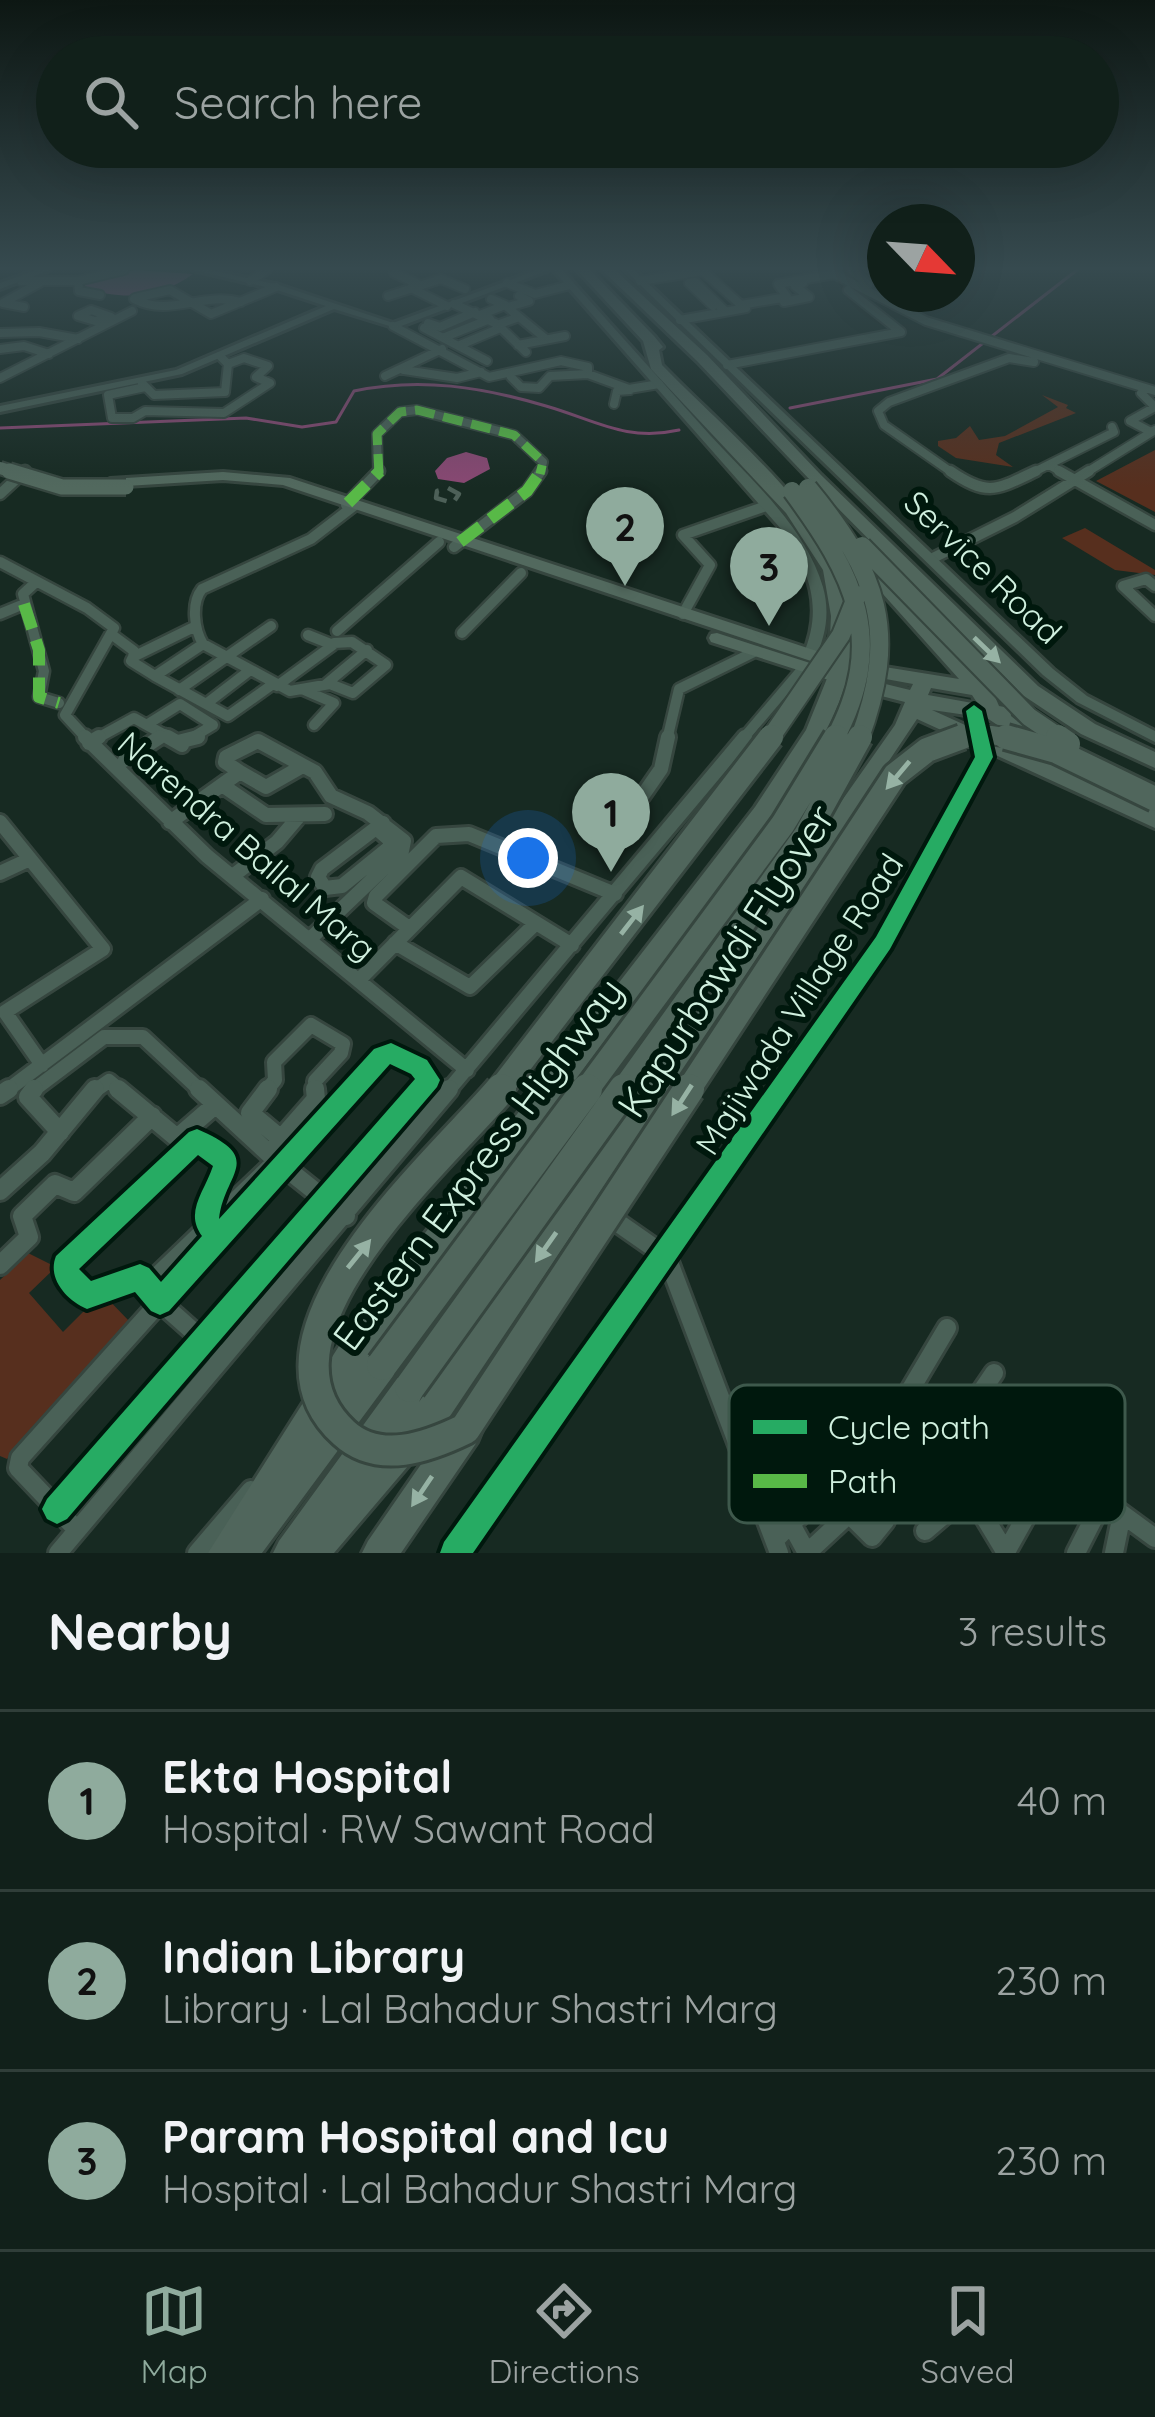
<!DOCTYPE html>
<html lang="en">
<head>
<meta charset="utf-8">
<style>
  :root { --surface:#11201a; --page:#1e2d27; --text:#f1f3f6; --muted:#9ca3a2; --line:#303e39; --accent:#8fab9d }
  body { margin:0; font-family:Quicksand,sans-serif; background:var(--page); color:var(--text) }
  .compass { position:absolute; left:867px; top:204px; width:108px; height:108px; border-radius:50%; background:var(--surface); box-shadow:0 12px 48px #0002; rotate:115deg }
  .you { position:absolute; left:528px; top:858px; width:42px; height:42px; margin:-30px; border:9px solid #fff; border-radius:50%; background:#1a73e8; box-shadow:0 0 0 18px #1a73e833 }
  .badge { display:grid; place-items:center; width:78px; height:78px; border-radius:50%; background:var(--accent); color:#111; font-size:39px; font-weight:700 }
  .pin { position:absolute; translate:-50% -99px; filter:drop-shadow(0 3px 6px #0008) }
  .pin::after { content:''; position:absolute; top:63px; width:42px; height:36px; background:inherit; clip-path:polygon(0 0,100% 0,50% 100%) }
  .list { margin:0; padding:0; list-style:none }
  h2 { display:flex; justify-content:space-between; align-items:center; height:156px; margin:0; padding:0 48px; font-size:51px }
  h2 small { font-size:39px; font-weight:400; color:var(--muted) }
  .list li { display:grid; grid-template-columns:78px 1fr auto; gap:36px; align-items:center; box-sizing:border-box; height:180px; padding:0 48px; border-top:3px solid var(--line) }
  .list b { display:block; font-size:45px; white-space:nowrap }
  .list p { margin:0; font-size:39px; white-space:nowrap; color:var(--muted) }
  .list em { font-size:39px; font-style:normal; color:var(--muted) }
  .icon { flex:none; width:66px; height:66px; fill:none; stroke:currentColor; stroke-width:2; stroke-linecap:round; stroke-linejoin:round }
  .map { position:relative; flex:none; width:1155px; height:1553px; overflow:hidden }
  .search { position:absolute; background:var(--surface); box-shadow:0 12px 48px #0002; left:36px; right:36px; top:36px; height:132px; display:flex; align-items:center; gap:30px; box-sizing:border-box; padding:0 42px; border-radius:66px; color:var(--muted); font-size:45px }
  .sheet { height:696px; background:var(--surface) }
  nav { display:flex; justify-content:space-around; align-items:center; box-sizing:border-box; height:168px; border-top:3px solid var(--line); background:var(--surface); font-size:33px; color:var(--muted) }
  nav a { display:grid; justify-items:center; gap:6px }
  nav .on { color:var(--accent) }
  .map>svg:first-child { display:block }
</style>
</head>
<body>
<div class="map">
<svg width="1155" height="1553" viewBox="0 0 1155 1553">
  <rect width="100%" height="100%" fill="#172a22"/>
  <path fill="#572f1e" d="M1042,395L1068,405L1066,408L1076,413L999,443L996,455L1013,467L956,458L938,446V441L956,438L970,426L979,440L1005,436L1058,407Z
    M1155,450V512L1096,481Z
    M1085,528L1155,570V575L1115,570L1062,538Z
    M28,1253L56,1267L29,1293L63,1332L102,1293L130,1322L7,1459L0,1456V1280Z"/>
  <path fill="#894873" d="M135,270L193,274C156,300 125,299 84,289L86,281Z
    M466,452L487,458L490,469L464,483L438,479L435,471L447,458Z"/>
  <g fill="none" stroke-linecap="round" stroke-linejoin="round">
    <path stroke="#894873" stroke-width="3" d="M790,408L937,379L1077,270
      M0,428L246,418L302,427L336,422L354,391C420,377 482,387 546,406C595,420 626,442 679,430"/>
    <g stroke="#36463f" stroke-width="12">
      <path id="minor-far3" d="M852,270L868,285
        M394,273L420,285
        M21,281H78L124,270
        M78,281L79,291L100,295
        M250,281L267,270
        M640,281L703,271L741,305L787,297L778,284L834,274L926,321L1155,391
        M507,283L535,294L570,285
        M411,288L447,306
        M388,296L441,279L465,289
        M135,298L170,290L211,314L276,287
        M134,299C169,318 203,291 241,302
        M784,302L809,297L795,286L803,283
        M454,304L497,324L526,352
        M713,306L689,283L695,282L725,311
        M24,307L3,303L41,282
        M508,307L529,301L519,296
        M480,315L505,305L491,299
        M519,317L546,339
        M105,318L95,321L78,316L91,310L111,317L107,320
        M680,320L746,308
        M428,323L440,327L475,312
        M497,325L519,317L506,306
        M393,326L489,377L561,361L588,367V374L629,389L659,384
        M424,328L487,361
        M0,333L39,332L78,339
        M445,337L490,319
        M460,345L498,329
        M518,345L565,336
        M0,349L24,346L49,354
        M727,365L901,332L848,290
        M404,370L457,378L481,372
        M385,376L442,349
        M511,377L521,387L539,388L550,376L588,374
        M0,378L132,311
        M142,383L154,395L225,392L228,364L221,357
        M145,387L108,395L112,418H133L145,411L224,413L270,383L256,377L268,366L244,358L228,364
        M1141,393L1155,407L1130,421L1151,432
        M614,404L617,391L630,390
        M1049,465L1065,474
        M378,474L377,434L400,412L417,410L514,435L543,462L540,474
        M954,474L884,425L878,411L889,402L1009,358L1034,362
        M1030,474L1114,432L1112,427
        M1084,474L1155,430"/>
    </g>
    <g stroke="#36463f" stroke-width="15">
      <path id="minor-far2" d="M950,471C988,497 996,490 1036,471
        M1059,471L1155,525
        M0,494L25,471
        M346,505L379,471
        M454,547L527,491L541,471
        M933,558L1015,517L1089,471
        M0,562L87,608L114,628L65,715L88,740
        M35,583L23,594L44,671L39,697L59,703
        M1155,586L1146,579L1123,586L1155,616
        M0,614L24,604
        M683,614L710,565L683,535L766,506
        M337,631L439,542
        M462,633L521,573
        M111,634L134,651L133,657
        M334,643L352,642L386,665L353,693L330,684L290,691L203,644C194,629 191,603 202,589L311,539L355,505
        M203,644L155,676L228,716L273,684
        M155,676L131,661L133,657L196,626
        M325,685L367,650
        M277,686L333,645L308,635
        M179,690L271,626
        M304,690L334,703L314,725
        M206,704L249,671
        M974,711L980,740
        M148,724L180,704L213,725L188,740
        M94,740L134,718L174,740
        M155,740L165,734
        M667,740L679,689L756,651
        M742,740L804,667"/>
    </g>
    <g stroke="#36463f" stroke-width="20">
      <path id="minor-far1" d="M85,737L207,856L467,1070
        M168,737L182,745
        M178,742L198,737
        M89,743L99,737
        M125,760L160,737
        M240,772L266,787L301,767
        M222,785L266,815L325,814
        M634,808L661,769L668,737
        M0,822L103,949L5,1012L42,1065
        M170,822L240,772L225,762L226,757L258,741L315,772L331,796L368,813L404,841L402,851L310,939
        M376,828L391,841L390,847L342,886L325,888L318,877L322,869Z
        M376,828L383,823
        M0,873L30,859
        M234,875L277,842L300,815
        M409,928L374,903L376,896L436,836L469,834L615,894
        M395,943L470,987L535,924
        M359,980L461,877L572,945
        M5,1092L262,899
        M31,1092L104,1037H143L202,1092
        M93,1092L109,1081L122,1092
        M265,1092L275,1080L274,1062L311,1025L343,1044L341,1053L315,1081L316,1092
        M350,1092L382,1056L391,1053L419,1067L429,1080L419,1092
        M447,1092L745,737
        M779,1092L883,943L984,757L980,737"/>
    </g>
    <g stroke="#36463f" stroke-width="24">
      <path id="minor" d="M34,1089L28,1097L60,1132
        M118,1089L177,1138L215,1105
        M199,1089L277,1161
        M268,1089L250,1113L281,1139
        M0,1095L9,1089
        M281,1139L316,1099L315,1089
        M269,1153L281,1139
        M0,1191L42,1153L95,1089
        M581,1197L667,1257
        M208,1226L207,1210L226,1161L197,1140L65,1265L64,1272L87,1296L140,1277L160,1302L353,1089
        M667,1257L779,1553
        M0,1265L29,1237L22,1216L55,1184L74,1192L152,1116
        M149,1284L277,1161L346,1216
        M947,1328L909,1392L1006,1553
        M943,1448L994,1373
        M874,1454L925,1420
        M846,1472L885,1521L872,1537L849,1514L807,1553L791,1524Z
        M1103,1500L1155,1538
        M57,1509L422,1089
        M769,1524L830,1473
        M77,1530L18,1468L20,1458L160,1302L222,1357
        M925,1531L970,1493
        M775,1540L791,1524
        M1006,1552L1053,1468L1103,1500L1076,1553
        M58,1553L449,1089
        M197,1553L251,1490
        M455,1553L781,1089
        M1114,1553L1122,1514"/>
    </g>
    <g stroke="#36463f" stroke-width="6">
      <path id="tertiary" d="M37,270H50L0,289V283Z
        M193,270H210L279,285L393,323L537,270H549L396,328L334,309L182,374L0,412V406L176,370L326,306L274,289Z
        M553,270H562C611,325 660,379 709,434C751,480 805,526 823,587C830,612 826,636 815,658L810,659L803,655C824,606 809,571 781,529Z
        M625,270H634L1053,669L1087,696L1155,731V742L1077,702L1043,675Z"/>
    </g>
    <g stroke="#36463f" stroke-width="6">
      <path id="primary" d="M223,472L290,478L844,660L846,664L838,669L832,668L283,485L223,480L110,487L103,483L110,479Z
        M717,633L844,674L846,678L838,683L711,642L709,638L711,634Z"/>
    </g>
    <g stroke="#36463f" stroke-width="6">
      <path id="trunk" d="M577,270H590L654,336L663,347L659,350L662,365C713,418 810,499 838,565C852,598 856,647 846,682C831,732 799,776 771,819L368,1357L382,1349L393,1354L398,1365L393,1376L262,1553H208L346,1335L755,807L806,730L828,676L831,616L823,570L786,513L651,369L643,341Z
        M602,270H615L707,355L821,475L1038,686L1095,724L1155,752V768L1081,734L1024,696L811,481L697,361Z
        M871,565L877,566L984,684L990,685L999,706L1010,708L1011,716L1040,740L1030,747L987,718L932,710L1155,811V828L917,719L448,1419L334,1553H273L279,1541L399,1376L410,1371L421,1376L426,1387L419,1402L424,1395L895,725L905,702L850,688L847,683L857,677L910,690L913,684L853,673L850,669L853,665L860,663L959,679L865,574L862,570ZM931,688L972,695L978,704L928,695Z
        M465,1413L477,1418L482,1430L477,1442L401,1553H362L368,1541L453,1418Z"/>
    </g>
    <use href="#minor-far3" stroke="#4a6157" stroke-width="8"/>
    <use href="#minor-far2" stroke="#4a6157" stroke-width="10"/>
    <use href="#minor-far1" stroke="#4a6157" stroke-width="14"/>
    <use href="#minor" stroke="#4a6157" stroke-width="18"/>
    <use href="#tertiary" fill="#4a6157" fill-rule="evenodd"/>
    <use href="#primary" fill="#52695e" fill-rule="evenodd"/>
    <use href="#trunk" fill="#50665c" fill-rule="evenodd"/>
    <path stroke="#4d6058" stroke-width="4.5" stroke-dasharray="20 10" stroke-linecap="butt" d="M448,488L459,494L453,503L436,498L437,491Z"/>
    <g stroke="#36463f" stroke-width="16" stroke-linecap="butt">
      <path id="primary-bridge-far1" d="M0,468L19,474"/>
    </g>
    <g stroke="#36463f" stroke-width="20" stroke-linecap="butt">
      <path id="primary-bridge" d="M9,471L62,487H126"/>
    </g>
    <g stroke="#36463f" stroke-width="22" stroke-linecap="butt">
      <path id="trunk-bridge-far2" d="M808,488C879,574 899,633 859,740
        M792,491C854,575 888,640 834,740
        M862,546L1029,717L1063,740
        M769,740L841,635L857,595
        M952,740L991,735L1024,740"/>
    </g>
    <g stroke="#36463f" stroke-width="30" stroke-linecap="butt">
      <path id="trunk-bridge-far1" d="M1006,737L1056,751L1155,799
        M1058,737L1068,744
        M498,1092L771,737
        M585,1092L783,824L836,737
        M622,1092L806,835L860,737
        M687,1092L895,775L927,750L962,737"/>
    </g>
    <g stroke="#36463f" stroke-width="36" stroke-linecap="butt">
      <path id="trunk-bridge" d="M501,1089C443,1158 237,1336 344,1433C379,1465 428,1447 465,1429L689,1089
        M382,1365L587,1089
        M410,1387L624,1089"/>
    </g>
    <use href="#primary-bridge-far1" stroke="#52695e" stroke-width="12"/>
    <use href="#primary-bridge" stroke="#52695e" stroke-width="15"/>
    <use href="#trunk-bridge-far2" stroke="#50665c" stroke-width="18"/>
    <use href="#trunk-bridge-far1" stroke="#50665c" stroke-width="24"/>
    <use href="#trunk-bridge" stroke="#50665c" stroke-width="30"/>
    <path stroke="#58b947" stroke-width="9" stroke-dasharray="20 9" stroke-linecap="butt" d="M379,474L377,434L400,412L417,410L514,435L543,462L540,474"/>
    <path stroke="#58b947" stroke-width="12" stroke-dasharray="26 12" stroke-linecap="butt" d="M348,503L380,471
      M460,542L527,491L541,471
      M24,604L39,650V697L59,703"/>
    <g stroke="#00180d" stroke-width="8">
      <path id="cycleway" d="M974,705L982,711L993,757L890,949L473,1553H440L444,1542L876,937L975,757L966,711Z
        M391,1043L427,1060L440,1080L437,1087L67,1519L57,1524L47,1519L42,1509L47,1499L415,1079L411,1074L390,1064L169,1311L160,1315L151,1311L135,1292L87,1309C66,1300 47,1278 56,1256L189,1132L197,1129C267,1159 224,1172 219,1219L374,1049ZM198,1155L213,1166C205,1191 184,1212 202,1236L161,1282L149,1268L140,1264L91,1281L79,1269Z"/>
    </g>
    <use href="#cycleway" fill="#26ab63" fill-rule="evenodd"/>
  </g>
  <defs><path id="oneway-solid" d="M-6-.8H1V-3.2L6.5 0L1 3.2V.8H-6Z" transform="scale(3)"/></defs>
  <g fill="#96b2a4">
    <use href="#oneway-solid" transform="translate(987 650) rotate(44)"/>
    <use href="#oneway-solid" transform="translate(898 775) rotate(130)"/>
    <use href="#oneway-solid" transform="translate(632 920) rotate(-52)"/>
    <use href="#oneway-solid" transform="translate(682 1100) rotate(123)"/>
    <use href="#oneway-solid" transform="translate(546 1247) rotate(125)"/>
    <use href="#oneway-solid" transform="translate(359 1254) rotate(-51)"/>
    <use href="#oneway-solid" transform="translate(422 1491) rotate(124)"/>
  </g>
  <linearGradient id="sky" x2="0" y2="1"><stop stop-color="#0d1713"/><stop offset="0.55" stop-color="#364a4f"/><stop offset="1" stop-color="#364a4f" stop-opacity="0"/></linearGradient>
  <rect width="1155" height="488" fill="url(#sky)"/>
  <g text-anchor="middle" stroke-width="12" stroke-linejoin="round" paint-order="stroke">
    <g font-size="33" fill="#d0f0df" stroke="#00180d">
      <text transform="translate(983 567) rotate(44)" y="12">Service Road</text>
      <text transform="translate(247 846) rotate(41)" y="12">Narendra Ballal Marg</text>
      <text transform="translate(799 1004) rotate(-57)" y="12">Majiwada Village Road</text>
    </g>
    <g font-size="39" fill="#d0f0df" stroke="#00180d">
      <text transform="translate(726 961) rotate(-57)" y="14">Kapurbawdi Flyover</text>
      <text transform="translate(478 1164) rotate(-53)" y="14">Eastern Express Highway</text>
    </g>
  </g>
  <rect x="729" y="1385" width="396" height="138" rx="18" fill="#00180d" stroke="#3e594c" stroke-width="3"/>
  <rect x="753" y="1420" width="54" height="14" fill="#26ab63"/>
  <rect x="753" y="1474" width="54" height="14" fill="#58b947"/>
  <g font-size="33" fill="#d0f0df">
    <text x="828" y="1439">Cycle path</text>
    <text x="828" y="1493">Path</text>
  </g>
</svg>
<svg class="compass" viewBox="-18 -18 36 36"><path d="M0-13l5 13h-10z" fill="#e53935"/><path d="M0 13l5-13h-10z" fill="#9ca3a2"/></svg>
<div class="you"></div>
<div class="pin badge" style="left:611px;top:872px">1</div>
<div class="pin badge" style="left:625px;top:586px">2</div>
<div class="pin badge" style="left:769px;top:626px">3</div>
<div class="search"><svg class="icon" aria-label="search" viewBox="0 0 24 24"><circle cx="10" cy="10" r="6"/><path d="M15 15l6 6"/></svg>Search here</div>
</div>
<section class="sheet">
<h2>Nearby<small>3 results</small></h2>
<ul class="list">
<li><span class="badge">1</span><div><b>Ekta Hospital</b><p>Hospital · RW Sawant Road</p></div><em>40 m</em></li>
<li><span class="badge">2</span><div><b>Indian Library</b><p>Library · Lal Bahadur Shastri Marg</p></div><em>230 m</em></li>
<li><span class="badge">3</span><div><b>Param Hospital and Icu</b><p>Hospital · Lal Bahadur Shastri Marg</p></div><em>230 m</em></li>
</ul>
</section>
<nav>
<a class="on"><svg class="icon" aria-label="map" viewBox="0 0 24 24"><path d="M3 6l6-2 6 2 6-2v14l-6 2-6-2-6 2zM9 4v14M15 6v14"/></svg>Map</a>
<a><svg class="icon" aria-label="directions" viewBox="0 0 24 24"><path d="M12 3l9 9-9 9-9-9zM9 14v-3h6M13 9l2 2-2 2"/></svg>Directions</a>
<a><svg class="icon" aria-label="saved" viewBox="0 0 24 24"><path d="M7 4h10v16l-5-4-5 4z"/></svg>Saved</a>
</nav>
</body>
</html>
